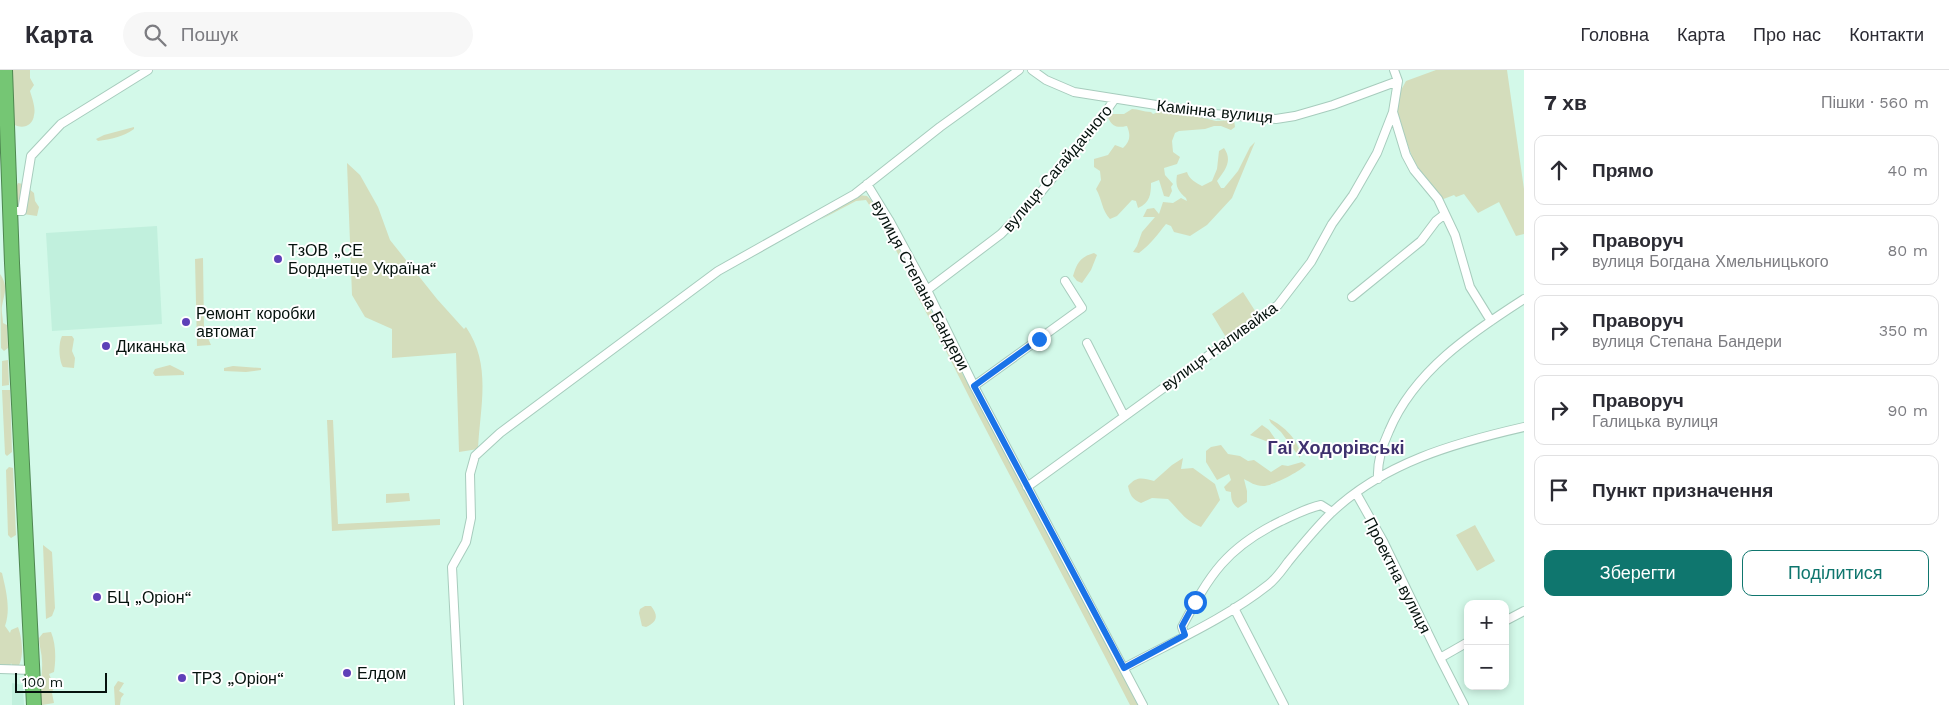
<!DOCTYPE html>
<html lang="uk">
<head>
<meta charset="utf-8">
<style>
  :root { --surface:#fff; --page:#f7f7f7; --text:#2b2b33; --muted:#7c7c81; --line:#e1e1e2; --accent:#0f766e }
  body { margin:0; font-family:"Work Sans",sans-serif; background:var(--page); color:var(--text) }
  .controls { position:absolute; right:15px; bottom:15px; display:grid; overflow:hidden; border-radius:10px; box-shadow:0 2px 8px #0003 }
  .controls button { width:45px; height:45px; display:grid; place-items:center; padding:0; border:0; border-bottom:1px solid var(--line); background:var(--surface); color:var(--text); font:25px sans-serif }
  .scale { position:absolute; left:15px; bottom:12px; width:92px; box-sizing:border-box; padding-left:5px; border:2px solid #05120d; border-top:0; font-size:14px; line-height:18px; white-space:nowrap; color:#05120d; -webkit-text-stroke:4px #fff; paint-order:stroke }
  .stop { position:absolute; width:15px; height:15px; margin:-11px; border:4px solid #1a73e8; border-radius:50%; background:#fff }
  .stop.end { background:#1a73e8; border-color:#fff; box-shadow:0 1px 5px #0008 }
  .list { margin:0; padding:0; list-style:none }
  h2 { display:flex; justify-content:space-between; align-items:center; height:65px; margin:0; padding:0 20px; font-size:21px }
  h2 small { font-size:16px; font-weight:400; color:var(--muted) }
  .list li { display:grid; grid-template-columns:32px 1fr auto; gap:15px; align-items:center; box-sizing:border-box; height:70px; margin:0 10px 10px; padding:0 10px; border:1px solid var(--line); border-radius:10px }
  .list b { display:block; font-size:19px; white-space:nowrap }
  .list p { margin:0; font-size:16px; white-space:nowrap; color:var(--muted) }
  .list em { font-size:16px; font-style:normal; color:var(--muted) }
  .actions { display:flex; gap:10px; padding:15px 20px }
  .actions a { flex:1; padding:11px 0; border:1px solid var(--accent); border-radius:10px; text-align:center; font-size:18px; color:var(--accent) }
  .actions .main { background:var(--accent); color:#fff }
  .icon { flex:none; width:28px; height:28px; fill:none; stroke:currentColor; stroke-width:2; stroke-linecap:round; stroke-linejoin:round }
  .map { position:relative; flex:none; width:1524px; height:635px; overflow:hidden }
  header { display:flex; align-items:center; gap:30px; box-sizing:border-box; height:70px; padding:0 25px; background:var(--surface); border-bottom:1px solid var(--line) }
  header strong { font-size:24px }
  nav { display:flex; gap:28px; margin-inline-start:auto; font-size:18px }
  .search { width:350px; height:45px; background:var(--page); display:flex; align-items:center; gap:12px; box-sizing:border-box; padding:0 18px; border-radius:28px; color:var(--muted); font-size:19px }
  main { display:flex }
  aside { flex:1; background:var(--surface) }
  .map>svg:first-child { display:block }
</style>
</head>
<body>
<header>
<strong>Карта</strong>
<div class="search"><svg class="icon" aria-label="search" viewBox="0 0 24 24"><circle cx="10" cy="10" r="6"/><path d="M15 15l6 6"/></svg>Пошук</div>
<nav><a>Головна</a><a>Карта</a><a>Про нас</a><a>Контакти</a></nav>
</header>
<main>
<div class="map">
<svg width="1524" height="635" viewBox="0 0 1524 635">
  <rect width="100%" height="100%" fill="#d3f9e9"/>
  <path fill="#c1f0dd" d="M157,156L162,254L52,261L46,163Z
    M12,613L23,615L24,635H12Z"/>
  <path fill="#d4ddbc" d="M11,0H30V8L34,15L30,21C32,28 36,38 34,45C33,56 22,60 13,54Z
    M1436,0H1507L1524,119V164L1516,166L1499,132L1478,143L1464,124L1456,127L1454,125L1441,130L1414,92L1399,51L1397,41L1400,22L1406,11Z
    M1132,39C1139,39 1143,42 1151,42L1153,44L1161,41L1169,43L1179,42L1216,51L1234,50L1235,57L1231,60L1221,56H1214L1205,59L1179,61L1175,63L1172,71L1173,82L1180,87L1177,94L1164,98L1165,105L1173,114L1171,117L1172,121L1169,127L1164,126L1159,110L1151,113C1151,124 1150,133 1138,138L1136,131L1132,130L1117,146L1110,149C1102,141 1102,129 1096,119L1101,110L1100,101L1094,97V89L1108,85L1115,75L1123,78C1130,71 1131,66 1127,56C1117,58 1113,57 1108,48L1110,44H1124Z
    M134,57V59C123,67 111,69 98,71L96,69L104,65Z
    M1255,72L1232,128L1207,155L1190,166L1174,162L1171,156L1166,154C1157,165 1151,174 1139,183L1133,182L1137,176L1142,162L1155,147H1143L1147,139L1154,138L1159,144L1163,132L1173,133L1181,128L1187,131L1186,128C1178,121 1175,116 1177,105L1187,102C1189,109 1196,113 1202,116L1212,111L1217,99L1219,81L1224,78C1233,91 1225,100 1217,111L1221,118H1224L1238,101L1250,77Z
    M347,93L360,105L378,137L390,170L437,229L464,259L466,257C492,295 480,336 478,379L459,382L456,283L392,288V259L365,247L352,225Z
    M18,113L23,114L34,123L35,131L39,137L37,146L23,144L16,138L15,120Z
    M859,125L867,126L871,130L911,200L963,305L1037,442L1114,589L1140,635H1130C1081,540 1031,446 982,352C959,308 938,263 914,220L913,212L883,156L866,130L856,131L820,150Z
    M1094,183L1097,185L1091,200L1082,213L1077,211L1073,206C1077,193 1080,187 1094,183Z
    M203,188L204,259L211,275L197,276L195,189Z
    M0,204C9,217 4,223 2,236C1,241 3,248 3,253L7,255L8,278L4,281L1,278Z
    M1243,222L1259,247L1227,269L1212,244Z
    M62,266H72L74,269L72,281L75,288L74,298L63,297C59,291 58,273 62,266Z
    M8,290L9,315L2,316V291Z
    M170,295L184,302V305L155,306L153,303L155,299Z
    M233,296L261,298V300L246,302L224,301V298Z
    M2,320H10L12,382L7,386L5,384Z
    M1269,349C1283,354 1302,373 1300,388L1281,362L1271,353Z
    M327,350H333L338,454L440,449V455L332,461Z
    M1262,355L1269,360L1276,370L1271,373L1250,365Z
    M1221,375L1228,384L1240,386L1248,391L1254,390L1271,402L1282,395L1288,396L1302,392L1306,395C1299,402 1272,416 1263,416C1255,416 1250,412 1244,409L1247,421V432L1238,438C1232,434 1231,429 1231,422L1226,421L1224,417L1231,410L1229,404L1217,410L1206,392V381L1211,377Z
    M1183,388L1181,399L1193,398L1215,414L1220,430L1201,457C1184,450 1181,442 1168,429L1152,428L1141,433C1132,429 1130,425 1128,416C1137,406 1142,408 1154,411L1172,395Z
    M9,397L13,398L16,465L11,468L8,465L6,400Z
    M409,423L410,431L386,433V424Z
    M1475,455L1495,491L1477,501L1456,465Z
    M43,475L52,482L55,538L52,546L46,549Z
    M0,502L2,503C6,520 11,539 5,556L10,563L11,560L18,557C22,567 25,589 17,598L13,597L11,593L10,597L0,600Z
    M645,536H651C659,546 657,552 646,557L642,556L639,543L640,539Z
    M51,562C56,574 56,589 54,602L49,604L54,616L52,623L54,633L42,635C38,620 43,606 42,591C42,583 39,576 39,568L43,563Z
    M118,611L124,613L119,621L124,624L121,628L120,635H115L114,617Z"/>
  <g fill="none" stroke-linecap="round" stroke-linejoin="round">
    <g stroke="#a7ccbd" stroke-width="10">
      <path id="street" d="M1032,0L1046,10L1074,22L1213,44L1276,49L1295,46L1333,35L1398,11
        M1393,42L1406,85L1414,100L1438,129L1455,165L1470,217L1491,251
        M867,114L889,150L927,220L974,316L1143,635
        M10,141H22L31,86L61,54L148,0
        M927,220L1001,164L1036,128L1100,50L1114,30
        M1352,227L1421,171L1436,151L1445,144
        M1087,273L1124,346
        M974,316L1082,238L1065,211
        M1378,409C1377,392 1382,376 1389,361C1414,301 1471,263 1524,229
        M1027,417L1278,235L1311,192L1332,154L1353,125L1377,83L1393,42L1398,11L1394,0
        M1356,423L1383,471L1440,588
        M1234,538L1284,635
        M1505,551L1524,541
        M1185,565L1182,557C1210,504 1226,478 1281,451C1294,445 1307,438 1321,435L1332,442
        M1124,598C1172,572 1225,549 1268,515C1276,509 1282,500 1288,492C1301,476 1315,459 1330,444C1383,393 1454,373 1524,357
        M0,599L32,600
        M459,635L452,497L466,472L471,448L470,404L475,386L500,363L718,201L855,124L940,57L1019,0
        M1464,635L1440,588L1468,572"/>
    </g>
    <g stroke="#4e8750" stroke-width="16">
      <path id="highway" d="M5,0L12,193L34,635"/>
    </g>
    <use href="#street" stroke="#fff" stroke-width="8"/>
    <use href="#highway" stroke="#75c674" stroke-width="14"/>
  </g>
  <g fill="none" stroke-linecap="round" stroke-linejoin="round">
    <path stroke="#1a73e8" stroke-width="6" d="M1039,269L974,316L1124,598L1185,565L1182,556L1195,532"/>
  </g>
  <g fill="#5e40b8" stroke="#fff" stroke-width="2">
    <circle cx="278" cy="189" r="5"/>
    <circle cx="186" cy="252" r="5"/>
    <circle cx="106" cy="276" r="5"/>
    <circle cx="97" cy="527" r="5"/>
    <circle cx="347" cy="603" r="5"/>
    <circle cx="182" cy="608" r="5"/>
  </g>
  <g text-anchor="middle" stroke-width="4" stroke-linejoin="round" paint-order="stroke">
    <g font-size="16" fill="#05120d" stroke="#fff">
      <text transform="translate(1215 41) rotate(6)" y="6">Камінна вулиця</text>
      <text transform="translate(1057 98) rotate(-50)" y="6">вулиця Сагайдачного</text>
      <text transform="translate(921 215) rotate(62)" y="6">вулиця Степана Бандери</text>
      <text transform="translate(1219 276) rotate(-36)" y="6">вулиця Наливайка</text>
      <text transform="translate(1398 505) rotate(63)" y="6">Проектна вулиця</text>
    </g>
    <g font-size="16" fill="#05120d" stroke="#fff" text-anchor="start">
      <text x="288" y="186">ТзОВ „СЕ<tspan x="288" dy="18">Борднетце Україна“</tspan></text>
      <text x="196" y="249">Ремонт коробки<tspan x="196" dy="18">автомат</tspan></text>
      <text x="116" y="282">Диканька</text>
      <text x="107" y="533">БЦ „Оріон“</text>
      <text x="357" y="609">Елдом</text>
      <text x="192" y="614">ТРЗ „Оріон“</text>
    </g>
    <g font-size="18" font-weight="bold" fill="#3e326e" stroke="#fff">
      <text x="1336" y="384">Гаї Ходорівські</text>
    </g>
  </g>
</svg>
<div class="controls">
<button>+</button>
<button>−</button>
</div>
<div class="scale">100 m</div>
<div class="stop" style="left:1195px;top:532px"></div>
<div class="stop end" style="left:1039px;top:269px"></div>
</div>
<aside>
<h2>7 хв<small>Пішки · 560 m</small></h2>
<ul class="list">
<li><svg class="icon" aria-label="ahead" viewBox="0 0 24 24"><path d="M12 20V5M6 11l6-6 6 6"/></svg><div><b>Прямо</b></div><em>40 m</em></li>
<li><svg class="icon" aria-label="right" viewBox="0 0 24 24"><path d="M7 20v-9h11M14 6l5 5-5 5"/></svg><div><b>Праворуч</b><p>вулиця Богдана Хмельницького</p></div><em>80 m</em></li>
<li><svg class="icon" aria-label="right" viewBox="0 0 24 24"><path d="M7 20v-9h11M14 6l5 5-5 5"/></svg><div><b>Праворуч</b><p>вулиця Степана Бандери</p></div><em>350 m</em></li>
<li><svg class="icon" aria-label="right" viewBox="0 0 24 24"><path d="M7 20v-9h11M14 6l5 5-5 5"/></svg><div><b>Праворуч</b><p>Галицька вулиця</p></div><em>90 m</em></li>
<li><svg class="icon" aria-label="arrive" viewBox="0 0 24 24"><path d="M6 21V4h12l-3 4 3 4H6"/></svg><div><b>Пункт призначення</b></div></li>
</ul>
<div class="actions"><a class="main">Зберегти</a><a>Поділитися</a></div>
</aside>
</main>
</body>
</html>
